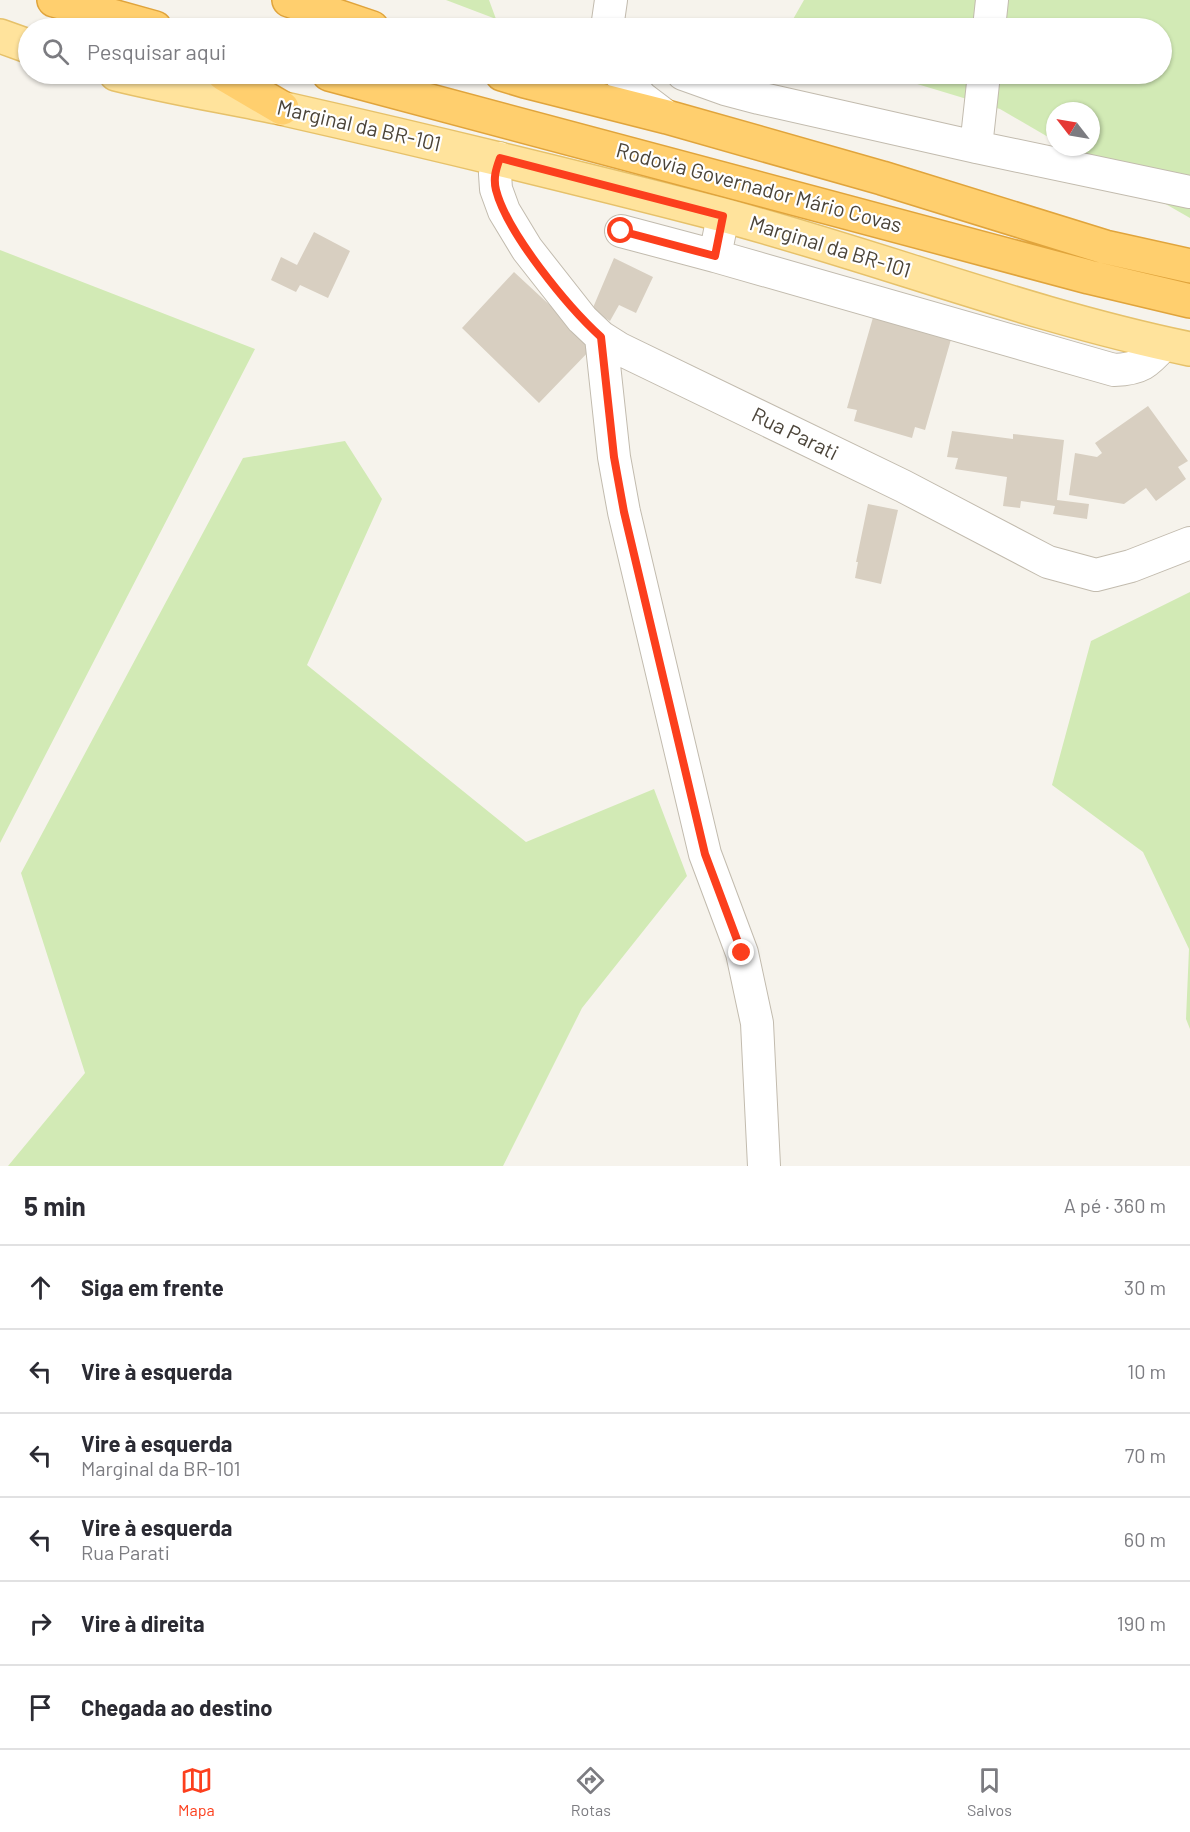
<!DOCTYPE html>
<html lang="pt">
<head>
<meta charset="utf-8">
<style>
  :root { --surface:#fff; --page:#f7f7f7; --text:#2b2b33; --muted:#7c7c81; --line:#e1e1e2; --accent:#fc3f1d }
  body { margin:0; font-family:Barlow,sans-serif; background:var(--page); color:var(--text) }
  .compass { position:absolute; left:1046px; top:102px; width:54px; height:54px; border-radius:50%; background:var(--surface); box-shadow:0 2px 4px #0004; rotate:301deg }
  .stop { position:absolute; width:18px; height:18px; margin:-14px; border:4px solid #fc3f1d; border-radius:50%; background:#fff }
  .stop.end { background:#fc3f1d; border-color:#fff; box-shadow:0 2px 6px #0008 }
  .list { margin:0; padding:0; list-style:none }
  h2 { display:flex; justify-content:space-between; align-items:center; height:78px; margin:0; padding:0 24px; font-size:26px }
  h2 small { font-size:20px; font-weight:400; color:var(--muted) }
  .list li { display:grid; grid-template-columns:39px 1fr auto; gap:18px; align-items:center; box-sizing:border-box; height:84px; padding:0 24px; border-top:2px solid var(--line) }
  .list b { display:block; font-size:22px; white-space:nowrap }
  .list p { margin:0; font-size:20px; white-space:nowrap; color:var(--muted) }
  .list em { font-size:20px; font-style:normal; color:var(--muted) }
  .icon { flex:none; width:33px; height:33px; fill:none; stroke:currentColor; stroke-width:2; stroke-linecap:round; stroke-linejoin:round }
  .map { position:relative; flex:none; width:1190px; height:1166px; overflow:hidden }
  .search { position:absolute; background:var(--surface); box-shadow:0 2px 4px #0004; left:18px; right:18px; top:18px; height:66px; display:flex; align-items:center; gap:15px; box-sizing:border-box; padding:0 21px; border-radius:33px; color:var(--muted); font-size:22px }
  .sheet { height:582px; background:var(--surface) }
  nav { display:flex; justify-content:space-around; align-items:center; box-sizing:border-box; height:84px; border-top:2px solid var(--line); background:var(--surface); font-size:16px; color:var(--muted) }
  nav a { display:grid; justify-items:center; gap:3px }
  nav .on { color:var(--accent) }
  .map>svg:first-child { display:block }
</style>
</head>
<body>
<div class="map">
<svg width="1190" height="1166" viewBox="0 0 1190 1166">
  <rect width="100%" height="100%" fill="#f6f3ec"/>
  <path fill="#d2eab5" d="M446,0H489L496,19Z
    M804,0H1190V218L1066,147H1091V111H1055V141L1000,109L884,74H1162V28H788Z
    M0,250L255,349L0,843Z
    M345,441L382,499L307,665L526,842L654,789L687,876L582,1008L503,1166H8L85,1073L21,873L243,458Z
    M1190,592V1029L1186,1019L1189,949L1143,852L1052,785L1091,641Z"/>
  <path fill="#d8cfc1" d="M314,232L350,251L328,298L300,285L296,292L271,280L281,257L297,265Z
    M614,258L653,277L636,313L619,305L610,321L592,310Z
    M514,272L594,346L539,403L462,328Z
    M874,314L952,336L925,430L915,427L912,438L854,421L857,410L847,408Z
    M1148,406L1188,461L1178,467L1186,479L1156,501L1146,488L1124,504L1069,495L1075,453L1097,457L1102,453L1095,443Z
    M952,431L1013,439V434L1064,440L1057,500L1089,504L1087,519L1053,514L1055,506L1021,501L1020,508L1003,506L1007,477L955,469L958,458L947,457Z
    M868,504L898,510L881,584L855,578L858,562H856Z"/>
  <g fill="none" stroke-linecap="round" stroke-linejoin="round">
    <g stroke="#c2bbae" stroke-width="34">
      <path id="minor" d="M607,28L611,0
        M989,28L992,0
        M620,74L642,98L667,117
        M683,74L725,89L759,98L976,147L1190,192
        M976,147L984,74
        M499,158L495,174L496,189L504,211L527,249L582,319L601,337L620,349L903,486L1048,562L1096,575L1131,566L1190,543
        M723,216L715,256L1114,370C1141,369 1147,363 1164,344
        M621,231L715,256
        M601,337L614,457L624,512L705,854L742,953L757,1023L764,1166"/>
    </g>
    <g stroke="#e6c16a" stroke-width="36">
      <path id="major" d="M0,36L28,46
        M116,74C172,88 229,97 285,109C431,142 575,177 719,214C877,256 1030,316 1190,349"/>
    </g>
    <g stroke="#e0a43c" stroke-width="36">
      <path id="highway" d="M54,0L155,28
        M289,0L372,28
        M224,74L282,108
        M329,74L1089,277L1190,301
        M502,74L525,81L667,117L882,178L1105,247L1190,266"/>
    </g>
    <use href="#minor" stroke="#fff" stroke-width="32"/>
    <use href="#major" stroke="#ffe39c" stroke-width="33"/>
    <use href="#highway" stroke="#ffcf6e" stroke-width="33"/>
  </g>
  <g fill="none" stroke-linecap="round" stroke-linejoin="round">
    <path stroke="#fc3f1d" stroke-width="8" d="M621,231L715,256L723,216L500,158C496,169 493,178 496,190C507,233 568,307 601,337L614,457L624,512L705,854L742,953"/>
  </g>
  <g text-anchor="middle" stroke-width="4.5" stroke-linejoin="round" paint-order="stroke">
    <g font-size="21" fill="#4b4439" stroke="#fff">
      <text transform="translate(359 126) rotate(13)" y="7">Marginal da BR-101</text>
      <text transform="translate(759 188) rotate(15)" y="7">Rodovia Governador Mário Covas</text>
      <text transform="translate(830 247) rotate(17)" y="7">Marginal da BR-101</text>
      <text transform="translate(795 434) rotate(26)" y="7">Rua Parati</text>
    </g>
  </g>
</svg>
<svg class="compass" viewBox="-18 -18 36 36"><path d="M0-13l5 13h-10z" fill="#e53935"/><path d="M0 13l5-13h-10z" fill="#7c7c81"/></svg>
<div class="stop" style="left:621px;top:231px"></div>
<div class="stop end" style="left:742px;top:953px"></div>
<div class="search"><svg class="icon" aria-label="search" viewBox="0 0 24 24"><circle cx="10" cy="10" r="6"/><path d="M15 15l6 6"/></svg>Pesquisar aqui</div>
</div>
<section class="sheet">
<h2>5 min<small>A pé · 360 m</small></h2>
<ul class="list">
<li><svg class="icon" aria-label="ahead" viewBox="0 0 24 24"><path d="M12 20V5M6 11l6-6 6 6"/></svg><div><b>Siga em frente</b></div><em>30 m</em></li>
<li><svg class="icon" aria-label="left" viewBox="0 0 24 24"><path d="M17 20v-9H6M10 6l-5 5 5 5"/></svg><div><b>Vire à esquerda</b></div><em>10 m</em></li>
<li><svg class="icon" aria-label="left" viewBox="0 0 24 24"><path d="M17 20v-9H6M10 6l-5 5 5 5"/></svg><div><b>Vire à esquerda</b><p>Marginal da BR-101</p></div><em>70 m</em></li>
<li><svg class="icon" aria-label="left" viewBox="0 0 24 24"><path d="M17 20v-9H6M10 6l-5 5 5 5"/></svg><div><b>Vire à esquerda</b><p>Rua Parati</p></div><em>60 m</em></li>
<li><svg class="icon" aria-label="right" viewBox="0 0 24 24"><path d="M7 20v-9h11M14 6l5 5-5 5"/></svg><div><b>Vire à direita</b></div><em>190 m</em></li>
<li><svg class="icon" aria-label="arrive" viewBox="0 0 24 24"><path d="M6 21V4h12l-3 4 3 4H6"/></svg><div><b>Chegada ao destino</b></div></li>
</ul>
</section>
<nav>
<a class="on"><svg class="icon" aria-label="map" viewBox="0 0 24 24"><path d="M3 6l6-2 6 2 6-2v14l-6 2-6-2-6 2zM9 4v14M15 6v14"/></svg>Mapa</a>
<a><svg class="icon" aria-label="directions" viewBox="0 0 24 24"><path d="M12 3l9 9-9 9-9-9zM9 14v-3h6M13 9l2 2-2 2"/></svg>Rotas</a>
<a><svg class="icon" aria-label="saved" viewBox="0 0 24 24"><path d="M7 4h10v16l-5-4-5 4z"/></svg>Salvos</a>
</nav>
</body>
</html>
